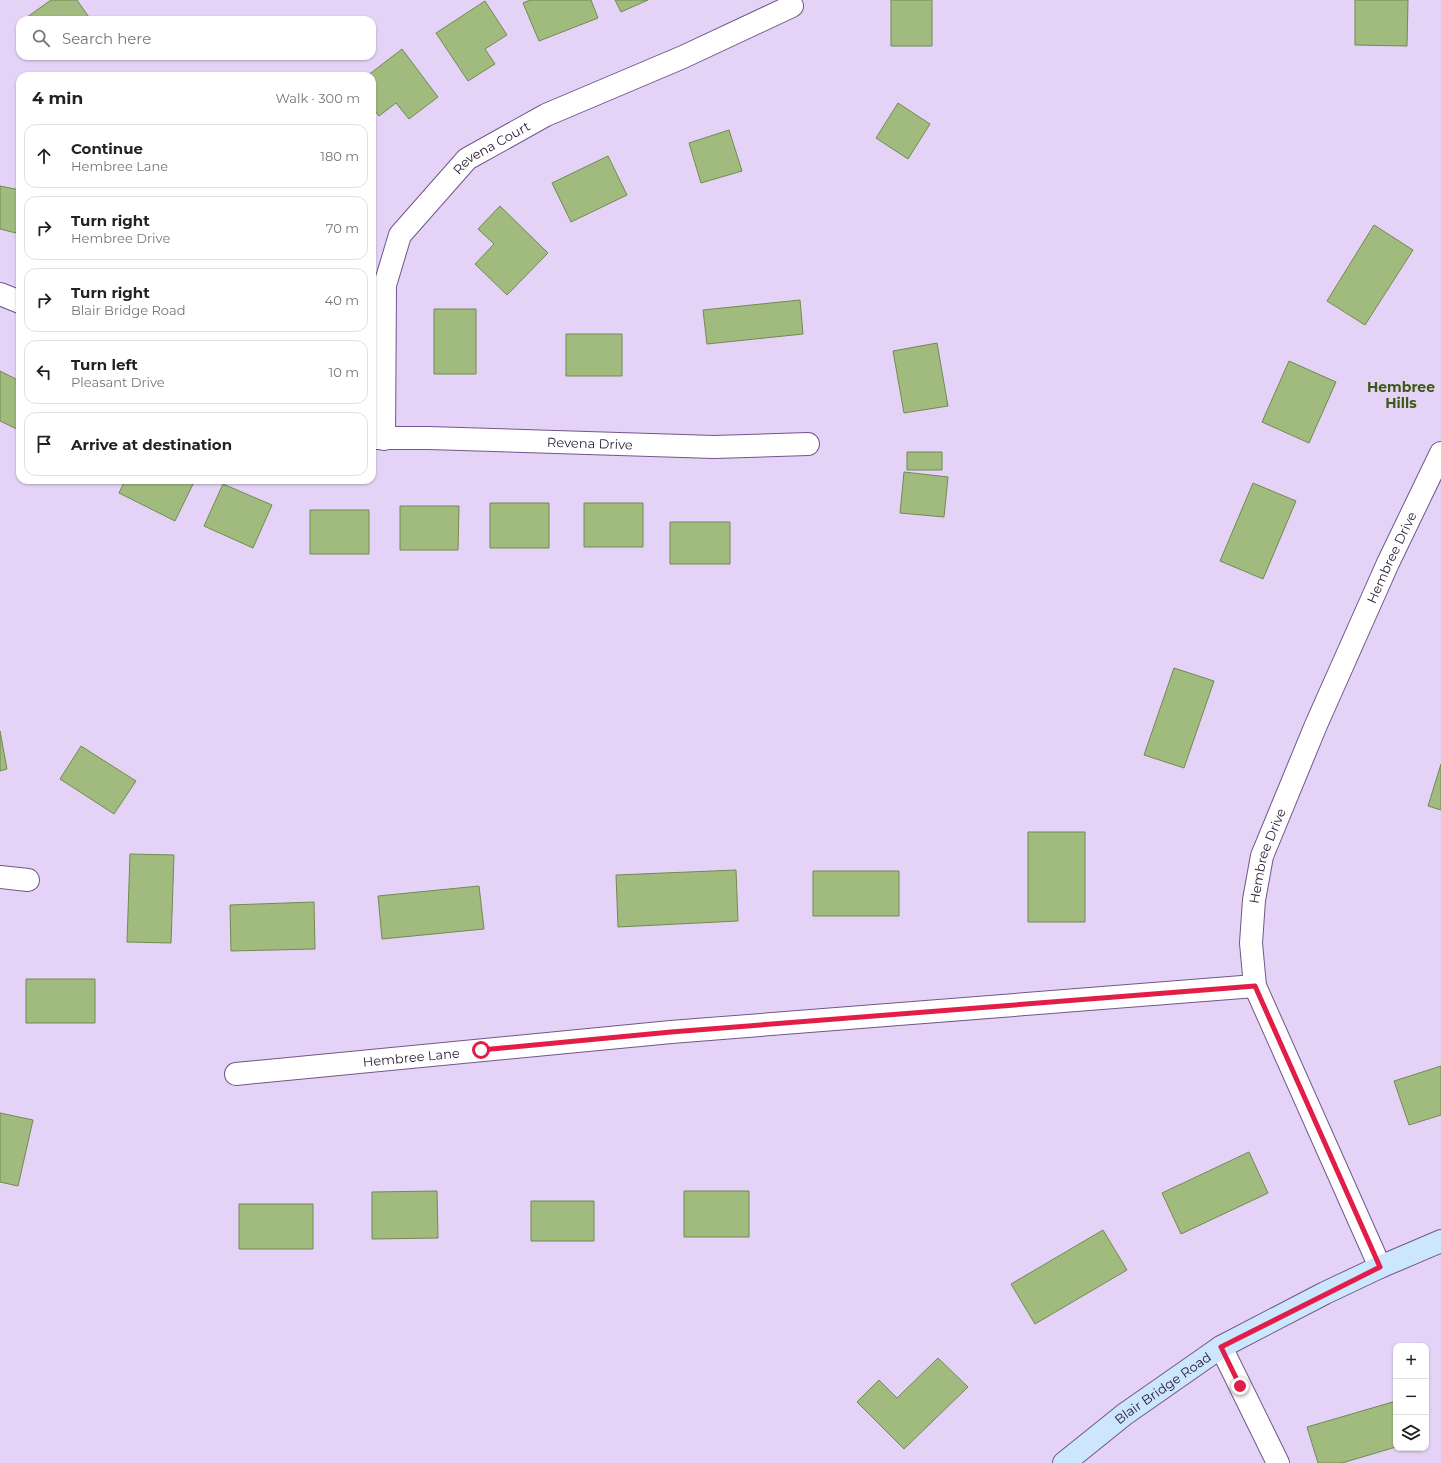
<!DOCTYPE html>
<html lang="en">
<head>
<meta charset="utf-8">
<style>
  :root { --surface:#fff; --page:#f2f2f2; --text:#222; --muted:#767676; --line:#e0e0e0 }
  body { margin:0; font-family:Montserrat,sans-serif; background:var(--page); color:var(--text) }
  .controls { position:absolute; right:12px; bottom:12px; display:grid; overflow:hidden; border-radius:8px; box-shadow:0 1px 3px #0004 }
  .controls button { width:36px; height:36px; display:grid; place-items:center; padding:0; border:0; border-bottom:1px solid var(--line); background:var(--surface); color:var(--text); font:20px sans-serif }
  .stop { position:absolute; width:12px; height:12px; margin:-9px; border:3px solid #e11d48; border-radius:50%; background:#fff }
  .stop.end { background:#e11d48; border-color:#fff; box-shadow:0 1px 4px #0008 }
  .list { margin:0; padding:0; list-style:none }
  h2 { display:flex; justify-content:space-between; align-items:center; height:52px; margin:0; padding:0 16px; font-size:17px }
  h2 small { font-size:13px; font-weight:400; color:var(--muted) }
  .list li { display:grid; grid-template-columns:26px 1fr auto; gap:12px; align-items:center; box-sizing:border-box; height:64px; margin:0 8px 8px; padding:0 8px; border:1px solid var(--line); border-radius:12px }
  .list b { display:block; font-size:15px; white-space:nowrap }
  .list p { margin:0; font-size:13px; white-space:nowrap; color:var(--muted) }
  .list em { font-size:13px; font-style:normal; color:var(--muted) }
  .icon { flex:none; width:22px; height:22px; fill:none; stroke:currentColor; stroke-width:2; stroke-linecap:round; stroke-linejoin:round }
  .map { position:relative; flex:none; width:1441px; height:1463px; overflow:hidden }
  .search { position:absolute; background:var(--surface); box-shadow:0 1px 3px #0004; left:16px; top:16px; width:360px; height:44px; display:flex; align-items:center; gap:10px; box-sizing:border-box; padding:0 14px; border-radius:12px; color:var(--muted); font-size:15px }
  .panel { position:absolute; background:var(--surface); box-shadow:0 1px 3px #0004; left:16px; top:72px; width:360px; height:412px; border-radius:12px }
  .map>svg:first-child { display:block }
</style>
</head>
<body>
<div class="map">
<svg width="1441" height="1463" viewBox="0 0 1441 1463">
  <rect width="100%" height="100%" fill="#e4d3f6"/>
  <path fill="#a1bb7f" stroke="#728a50" d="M51,0H77L91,20H23Z
    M530,0H591L598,18L539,41L523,3Z
    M615,0H648L621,12Z
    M891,0H932V46H891Z
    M1355,0H1408L1407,46L1355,45Z
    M485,1L507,35L485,49L495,64L468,81L436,33Z
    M402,49L438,97L409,119L396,103L379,116L372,107V76H367Z
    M898,103L930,124L908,159L876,138Z
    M729,130L742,171L701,183L689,143Z
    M608,156L627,195L571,222L552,183Z
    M0,186L20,190V234L0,229Z
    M500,206L548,253L507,295L475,264L494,244L478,229Z
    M1374,225L1413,250L1365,325L1327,301Z
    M800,300L803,334L707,344L703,310Z
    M434,309H476V374H434Z
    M566,334H622V376H566Z
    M937,343L948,406L904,413L893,351Z
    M1289,361L1336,382L1309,443L1262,422Z
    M0,371L20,381V423L17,429L0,421Z
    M907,452H942V470H907Z
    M904,472L948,477L944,517L900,513Z
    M125,480H195L175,521L119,493Z
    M1253,483L1296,501L1263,579L1220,561Z
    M223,484L272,505L253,548L204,526Z
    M490,503H549V548H490Z
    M584,503H643V547H584Z
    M400,506H459L458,550H400Z
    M310,510H369V554H310Z
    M670,522H730V564H670Z
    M1174,668L1214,681L1184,768L1144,755Z
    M0,731L7,769L0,771Z
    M81,746L136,781L114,814L60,779Z
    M1441,764V810L1428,806Z
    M1028,832H1085V922H1028Z
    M130,854L174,855L171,943L127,942Z
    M736,870L738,921L618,927L616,875Z
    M813,871H899V916H813Z
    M479,886L484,929L382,939L378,896Z
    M314,902L315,949L231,951L230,905Z
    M26,979H95V1023H26Z
    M1441,1066V1115L1409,1125L1394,1081Z
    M0,1113L33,1120L18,1186L0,1182Z
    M1249,1152L1268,1193L1181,1234L1162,1193Z
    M437,1191L438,1238L372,1239V1192Z
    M684,1191H749V1237H684Z
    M531,1201H594V1241H531Z
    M239,1204H313V1249H239Z
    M1103,1230L1127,1270L1035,1324L1011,1284Z
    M938,1358L968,1387L904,1449L857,1402L879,1380L897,1398Z
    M1396,1401V1447L1342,1463H1318L1307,1427Z"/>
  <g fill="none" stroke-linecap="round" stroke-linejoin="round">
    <g stroke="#72568b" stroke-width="24">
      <g id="street">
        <path d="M0,294L20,302"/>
        <path id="s1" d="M372,438H428L714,447L808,444"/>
        <path id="s2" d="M384,439L385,285L400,235L467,159L546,115L683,57L792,6"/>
        <path d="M0,877L28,880"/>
        <path id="s3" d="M236,1074L671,1032L1255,986"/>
        <path id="s4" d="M1380,1267L1255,986L1251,943L1254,900L1262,856L1316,725L1388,563L1441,453"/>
        <path d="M1221,1347L1278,1463"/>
      </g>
    </g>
    <g stroke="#72568b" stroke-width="24">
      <g id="secondary">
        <path id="s5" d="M1064,1463L1125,1414L1221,1347L1325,1293L1380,1267L1441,1241"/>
      </g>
    </g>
    <use href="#street" stroke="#fff" stroke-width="22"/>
    <use href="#secondary" stroke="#cbe6fd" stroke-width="22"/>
  </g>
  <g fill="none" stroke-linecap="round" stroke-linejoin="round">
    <path stroke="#e11d48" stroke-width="5" d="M481,1050L671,1032L1255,986L1380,1267L1221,1347L1240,1386"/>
  </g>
  <g text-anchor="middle" stroke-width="4" stroke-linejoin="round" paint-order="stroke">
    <g font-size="13" fill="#291d34" stroke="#e4d3f6">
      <text dy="5" stroke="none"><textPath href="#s2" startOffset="334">Revena Court</textPath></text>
      <text dy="5" stroke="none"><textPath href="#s1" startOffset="218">Revena Drive</textPath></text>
      <text dy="5" stroke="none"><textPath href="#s4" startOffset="764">Hembree Drive</textPath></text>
      <text dy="5" stroke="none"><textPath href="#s4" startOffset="440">Hembree Drive</textPath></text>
      <text dy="5" stroke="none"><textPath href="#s3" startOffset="176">Hembree Lane</textPath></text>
      <text dy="5" stroke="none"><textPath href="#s5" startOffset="124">Blair Bridge Road</textPath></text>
    </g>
    <g font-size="14" font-weight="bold" fill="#3f5912" stroke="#e4d3f6">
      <text x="1401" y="392">Hembree<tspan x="1401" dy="16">Hills</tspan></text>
    </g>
  </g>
</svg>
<div class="controls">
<button>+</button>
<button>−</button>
<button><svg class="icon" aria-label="layers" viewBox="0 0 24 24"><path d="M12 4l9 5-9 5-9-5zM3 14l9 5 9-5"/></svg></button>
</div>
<div class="stop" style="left:481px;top:1050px"></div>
<div class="stop end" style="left:1240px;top:1386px"></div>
<div class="search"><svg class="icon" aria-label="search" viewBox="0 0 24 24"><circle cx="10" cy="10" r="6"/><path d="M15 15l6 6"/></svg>Search here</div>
<section class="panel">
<h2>4 min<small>Walk · 300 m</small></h2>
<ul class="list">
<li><svg class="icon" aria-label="ahead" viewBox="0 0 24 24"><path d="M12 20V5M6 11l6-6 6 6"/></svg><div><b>Continue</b><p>Hembree Lane</p></div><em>180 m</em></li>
<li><svg class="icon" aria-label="right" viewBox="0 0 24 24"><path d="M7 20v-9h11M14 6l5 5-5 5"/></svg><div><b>Turn right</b><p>Hembree Drive</p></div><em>70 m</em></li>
<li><svg class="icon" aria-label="right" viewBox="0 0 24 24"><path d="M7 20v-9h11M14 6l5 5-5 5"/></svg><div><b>Turn right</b><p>Blair Bridge Road</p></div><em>40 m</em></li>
<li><svg class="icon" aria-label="left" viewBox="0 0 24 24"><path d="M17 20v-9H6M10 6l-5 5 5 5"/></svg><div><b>Turn left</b><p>Pleasant Drive</p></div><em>10 m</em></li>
<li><svg class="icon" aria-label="arrive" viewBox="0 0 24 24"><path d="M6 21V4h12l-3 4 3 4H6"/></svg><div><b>Arrive at destination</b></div></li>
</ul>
</section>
</div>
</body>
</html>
